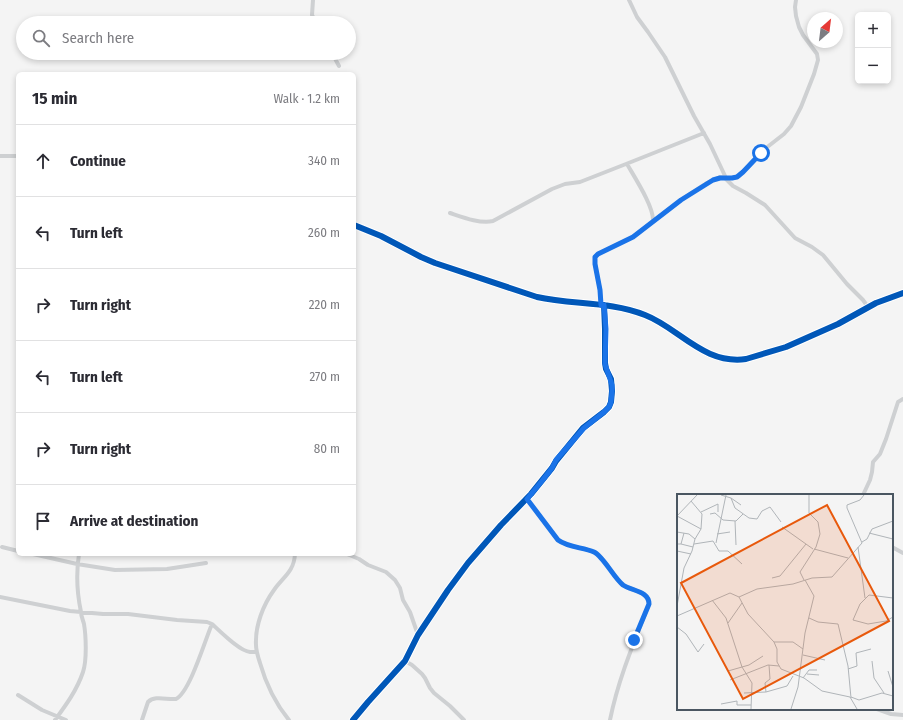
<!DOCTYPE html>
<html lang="en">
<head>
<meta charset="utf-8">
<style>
  :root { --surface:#fff; --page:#f2f2f3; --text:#2b2b33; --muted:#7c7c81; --line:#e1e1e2 }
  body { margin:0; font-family:"Fira Sans Condensed",sans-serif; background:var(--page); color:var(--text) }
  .controls { position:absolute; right:12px; top:12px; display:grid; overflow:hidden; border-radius:6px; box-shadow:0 2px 6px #0003 }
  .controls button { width:36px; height:36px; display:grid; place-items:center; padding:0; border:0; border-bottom:1px solid var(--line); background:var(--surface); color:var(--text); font:20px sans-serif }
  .compass { position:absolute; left:807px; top:12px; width:36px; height:36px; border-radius:50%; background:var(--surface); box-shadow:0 2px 6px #0003; rotate:28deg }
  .stop { position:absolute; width:12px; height:12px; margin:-9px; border:3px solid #1a73e8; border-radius:50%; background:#fff }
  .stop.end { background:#1a73e8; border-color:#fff; box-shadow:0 1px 4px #0008 }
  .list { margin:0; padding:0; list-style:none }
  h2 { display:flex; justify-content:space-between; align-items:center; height:52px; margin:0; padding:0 16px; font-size:17px }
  h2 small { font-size:13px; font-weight:400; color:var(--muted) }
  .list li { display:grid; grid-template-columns:26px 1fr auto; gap:12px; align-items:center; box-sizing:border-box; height:72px; padding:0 16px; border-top:1px solid var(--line) }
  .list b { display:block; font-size:15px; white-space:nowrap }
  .list em { font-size:13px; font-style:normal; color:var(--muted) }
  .icon { flex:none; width:22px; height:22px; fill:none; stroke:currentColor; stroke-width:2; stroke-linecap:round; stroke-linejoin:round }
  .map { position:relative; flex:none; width:903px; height:720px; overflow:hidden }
  .search { position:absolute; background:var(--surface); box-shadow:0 2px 6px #0003; left:16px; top:16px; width:340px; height:44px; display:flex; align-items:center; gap:10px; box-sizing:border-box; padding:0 14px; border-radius:22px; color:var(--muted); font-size:15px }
  .panel { position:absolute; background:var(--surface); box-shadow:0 2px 6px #0003; left:16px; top:72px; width:340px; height:484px; border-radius:6px }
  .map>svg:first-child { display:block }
</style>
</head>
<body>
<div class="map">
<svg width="903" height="720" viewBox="0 0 903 720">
  <rect width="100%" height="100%" fill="#f4f4f4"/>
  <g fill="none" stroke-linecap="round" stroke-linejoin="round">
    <path stroke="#ced0d2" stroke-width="4" d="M313,0L312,15L316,23
      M629,0L637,17L648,32L665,57L694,116L710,144L726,178
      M332,53L339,66
      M0,156H18
      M627,164C635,178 654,207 653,221
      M725,178L733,186L746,193L765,205L795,238L812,247L823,255L847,284L863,300L868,307
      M450,213C462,217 480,224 493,221L552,189L565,184L580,182L626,164L704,133
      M354,225L381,236L421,257L435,263L537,297C572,305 610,301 645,315C679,328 704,365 746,359L786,347L838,324L876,303L903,293
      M601,305L600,290L595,263V257L598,254L633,237L681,200L707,183L720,177L732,178L739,176L766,148L784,134L791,126L801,107L814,74L818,60L817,54L803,35L799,27L796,16L795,7L796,0
      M863,495L870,480L872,472L873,462L880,454L886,439L898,402L903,399
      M527,499L558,540C569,548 583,547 594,552C603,555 614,578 623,585C632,591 649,591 649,604C634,642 618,680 610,720
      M2,547L18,551
      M892,547L903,553
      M33,554L77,564L115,570L167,569L206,563
      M347,554L359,559L368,565L386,572L395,580L400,588L403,600L410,612L418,635
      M0,597L70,611L103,614H128L177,620L207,622L212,624C220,631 239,651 250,652C252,652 254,652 257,652
      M405,661L412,665L422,674L425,678L430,688L434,693L450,706L464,720
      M18,695L42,710L66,720
      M877,709L891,714L903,715
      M55,720C66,705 77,690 83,672C87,660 86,636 84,624C83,620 81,616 81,612C77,593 76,573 79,554
      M142,720L148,702C155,695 167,700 176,699C190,692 205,640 212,624
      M289,720C275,703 266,684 260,663C258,657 256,651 256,645C255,626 263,605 274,590C283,577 294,572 295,554
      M353,720L368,702L405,661L418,635L448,590L468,563L501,525L531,494L552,468L556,461L583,428L604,412L609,407L611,402L612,391L611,379L606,369L605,363V329L604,305"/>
    <g stroke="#fff" stroke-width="8">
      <path id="cycleway" d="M354,225L381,236L421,257L435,263L537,297C572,305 610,301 645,315C679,328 704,365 746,359L786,347L838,324L876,303L903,293
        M353,720L368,702L405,661L418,635L448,590L468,563L501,525L531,494L552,468L556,461L583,428L604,412L609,407L611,402L612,391L611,379L606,369L605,363V329L604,305"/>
    </g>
    <use href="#cycleway" stroke="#0057b8" stroke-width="6"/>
  </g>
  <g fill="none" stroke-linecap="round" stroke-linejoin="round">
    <path stroke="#1a73e8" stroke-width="5" d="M634,640L649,604C649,591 632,591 623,585C614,578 603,556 594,552C583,547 569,548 558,540L527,499L542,481L552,468L556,460L584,428L604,412L609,407L611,402L612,391V385L605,364L606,329L604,305H601L600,290L595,264V257L598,254L633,237L681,200L713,180L720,178H732L737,177L743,172L761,153"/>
  </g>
  <g transform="translate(677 494)">
    <rect width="216" height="216" fill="#f4f4f4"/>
    <path fill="none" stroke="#b0b5b9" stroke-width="1" d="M44,1L54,4L58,14L72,24L80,25L85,17L93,13L104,28M54,4L64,11M14,7L25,20L24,35M24,18L41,10V18M33,20L38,19L46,26L59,27L66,20M58,27L59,51M105,33L136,55M0,38L12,40L18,45L15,57L7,74L0,112M192,39L216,45M40,40L53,38M18,45L24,35L0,22L20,1M185,48L190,45L195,35L216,27M39,49L49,1M0,50H4L7,39M4,50L16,53M17,50L36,47L42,57H51L65,70M181,53L188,104M137,55L171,64M0,57L14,60M95,84L103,82L129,50M127,86L123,78L139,53L143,40L141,28L132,19V1M62,103L71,120L97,148L100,155V168L104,175L127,184L145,197L173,203L180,215M216,104L192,101L183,110L176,126L191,130L209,127L216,123M35,106L49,124L65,173L75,189L74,215M0,122L53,99L62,103L80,95L116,90L135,84L155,83L185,49L170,14V11L183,6L187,1M132,124L141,128L161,130L171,172L174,204M51,129L65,109M0,133L9,140L21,158L27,150M97,148H116L126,155M126,161L148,166M195,167L197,184L207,199M171,175L180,172L179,159L194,155M51,177L72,171L86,162M211,177L216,193M130,180L142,181M126,184L132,176H140M53,186L91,171L102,172M89,198L88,189L93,185L92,171M67,199L89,198L110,192L116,182M174,203L182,206L205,199L216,202M44,210L60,207V211H74M114,215L121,193L128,139L137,102L128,86"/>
    <path fill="#e8590c" fill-opacity="0.15" stroke="#e8590c" stroke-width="2" d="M150,11L212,127L66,205L4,89Z"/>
    <rect width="216" height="216" fill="none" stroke="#4a5661" stroke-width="2"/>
  </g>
</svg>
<div class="controls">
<button>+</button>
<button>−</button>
</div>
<svg class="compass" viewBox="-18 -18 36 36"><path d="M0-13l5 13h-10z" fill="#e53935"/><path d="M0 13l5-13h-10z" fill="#7c7c81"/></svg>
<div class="stop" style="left:761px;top:153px"></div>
<div class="stop end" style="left:634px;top:640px"></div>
<div class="search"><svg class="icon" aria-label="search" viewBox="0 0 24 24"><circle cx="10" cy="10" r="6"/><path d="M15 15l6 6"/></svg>Search here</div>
<section class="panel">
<h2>15 min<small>Walk · 1.2 km</small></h2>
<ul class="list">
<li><svg class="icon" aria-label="ahead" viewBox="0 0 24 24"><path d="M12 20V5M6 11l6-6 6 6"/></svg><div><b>Continue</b></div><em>340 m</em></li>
<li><svg class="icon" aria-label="left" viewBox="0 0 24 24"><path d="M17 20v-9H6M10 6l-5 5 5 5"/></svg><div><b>Turn left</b></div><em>260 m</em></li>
<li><svg class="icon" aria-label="right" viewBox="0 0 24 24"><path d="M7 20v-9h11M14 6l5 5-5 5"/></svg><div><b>Turn right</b></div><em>220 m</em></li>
<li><svg class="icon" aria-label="left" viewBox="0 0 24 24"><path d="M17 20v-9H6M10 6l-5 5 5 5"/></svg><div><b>Turn left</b></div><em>270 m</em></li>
<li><svg class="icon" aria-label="right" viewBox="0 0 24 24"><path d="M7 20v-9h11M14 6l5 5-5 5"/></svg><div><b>Turn right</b></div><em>80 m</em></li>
<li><svg class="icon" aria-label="arrive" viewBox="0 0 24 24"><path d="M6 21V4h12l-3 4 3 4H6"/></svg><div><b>Arrive at destination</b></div></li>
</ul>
</section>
</div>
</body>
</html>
